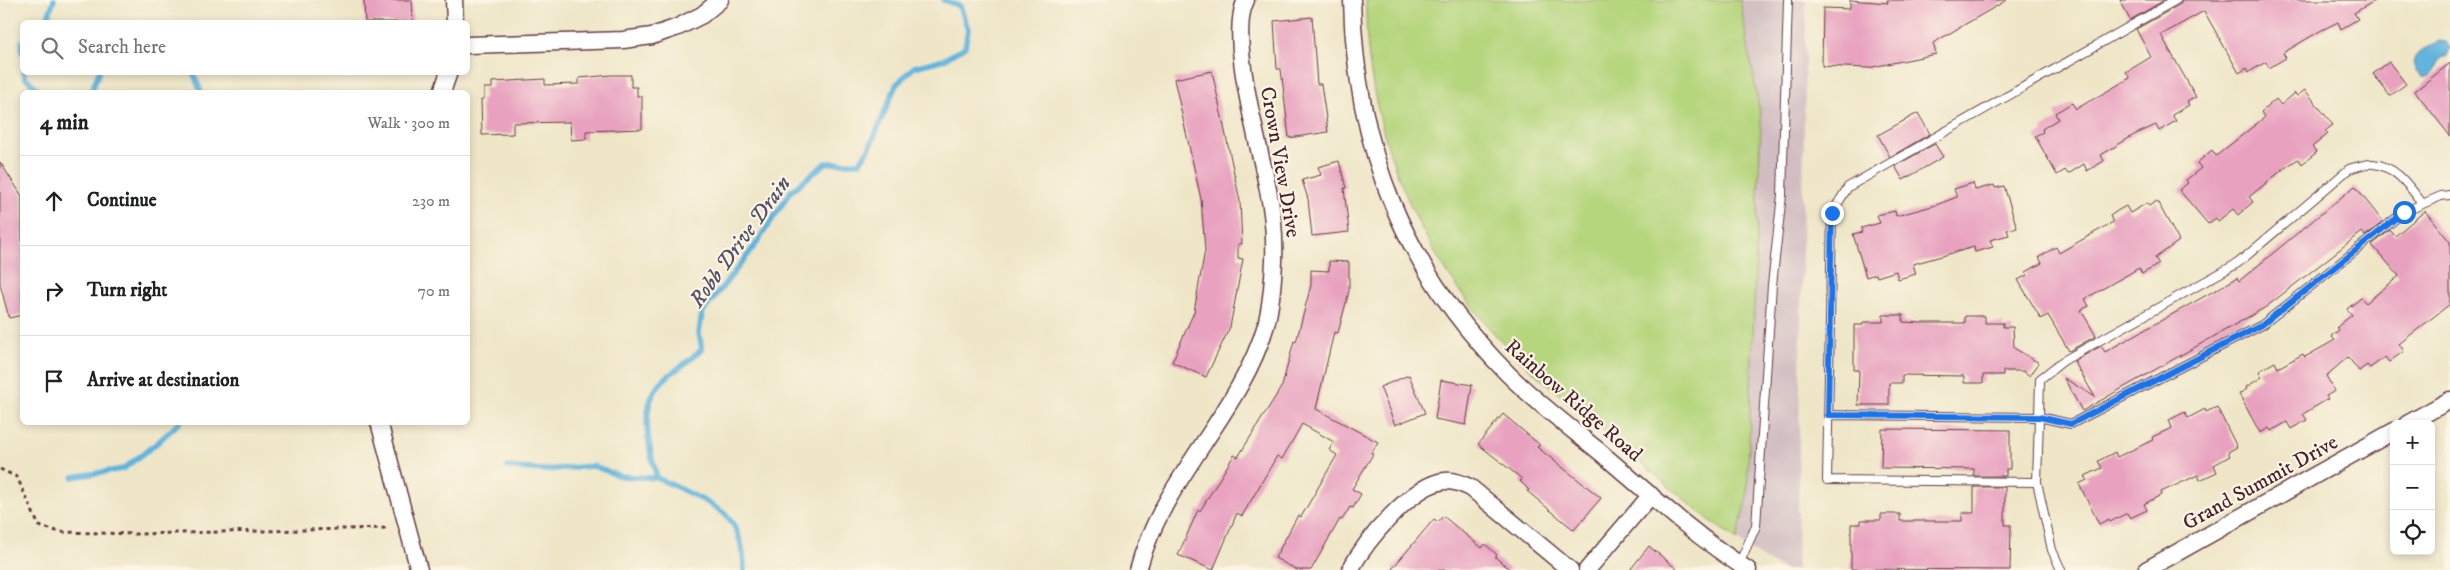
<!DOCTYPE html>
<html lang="en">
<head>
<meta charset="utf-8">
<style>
  :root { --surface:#fff; --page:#f2f2f2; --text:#202124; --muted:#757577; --line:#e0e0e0 }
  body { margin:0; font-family:"IM FELL DW Pica",serif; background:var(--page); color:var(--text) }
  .controls { position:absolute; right:15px; bottom:15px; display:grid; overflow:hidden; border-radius:8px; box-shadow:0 2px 8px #0003 }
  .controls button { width:45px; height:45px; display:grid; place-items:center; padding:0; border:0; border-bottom:1px solid var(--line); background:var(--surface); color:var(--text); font:25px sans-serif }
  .stop { position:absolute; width:15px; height:15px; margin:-11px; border:4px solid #1a73e8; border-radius:50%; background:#fff }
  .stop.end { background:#1a73e8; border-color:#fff; box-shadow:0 1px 5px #0008 }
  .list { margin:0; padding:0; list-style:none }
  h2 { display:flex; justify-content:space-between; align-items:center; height:65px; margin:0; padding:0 20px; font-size:21px }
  h2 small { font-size:16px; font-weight:400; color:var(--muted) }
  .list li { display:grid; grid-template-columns:32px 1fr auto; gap:15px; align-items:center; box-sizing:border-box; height:90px; padding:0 20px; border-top:1px solid var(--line) }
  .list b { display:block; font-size:19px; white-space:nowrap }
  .list em { font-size:16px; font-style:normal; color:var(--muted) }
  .icon { flex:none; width:28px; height:28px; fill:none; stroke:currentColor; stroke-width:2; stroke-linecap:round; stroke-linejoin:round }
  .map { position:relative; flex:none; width:2450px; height:570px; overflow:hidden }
  .search { position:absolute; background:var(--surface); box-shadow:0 2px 8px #0003; left:20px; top:20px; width:450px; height:55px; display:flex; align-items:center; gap:12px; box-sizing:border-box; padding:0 18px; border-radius:8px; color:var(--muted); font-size:19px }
  .panel { position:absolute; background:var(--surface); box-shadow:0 2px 8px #0003; left:20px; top:90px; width:450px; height:335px; border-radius:8px }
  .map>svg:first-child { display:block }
</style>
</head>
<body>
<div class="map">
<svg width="2450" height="570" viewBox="0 0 2450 570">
  <rect width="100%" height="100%" fill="#fcf5e5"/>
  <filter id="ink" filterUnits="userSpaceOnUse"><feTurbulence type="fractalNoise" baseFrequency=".02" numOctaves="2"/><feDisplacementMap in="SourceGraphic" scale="10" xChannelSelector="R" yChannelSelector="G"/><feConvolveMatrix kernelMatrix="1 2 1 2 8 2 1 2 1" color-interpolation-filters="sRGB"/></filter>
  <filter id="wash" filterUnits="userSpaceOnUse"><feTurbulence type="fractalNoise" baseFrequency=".0096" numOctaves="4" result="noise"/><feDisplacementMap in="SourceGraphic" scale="20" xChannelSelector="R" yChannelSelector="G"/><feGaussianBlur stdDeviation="1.12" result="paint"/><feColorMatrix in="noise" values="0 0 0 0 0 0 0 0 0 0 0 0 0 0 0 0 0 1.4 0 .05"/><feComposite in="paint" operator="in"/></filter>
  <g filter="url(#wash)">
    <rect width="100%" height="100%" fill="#efe6c8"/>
    <path fill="#d2bec2" d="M1740,0H1806L1797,570H1786L1763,559L1737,540L1747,496L1761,120Z"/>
    <path fill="#b6d67e" stroke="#807a54" d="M1366,0H1740L1761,120L1747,496L1737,540C1695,511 1656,475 1617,442C1572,404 1523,368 1485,323C1410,235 1364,116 1366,0Z"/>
    <path fill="#61b4dd" stroke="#566a84" d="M2440,41L2446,42L2450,48L2447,56C2435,59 2437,69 2430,77H2422C2401,58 2423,49 2440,41Z"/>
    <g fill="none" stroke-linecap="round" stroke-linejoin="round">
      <path stroke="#61b4dd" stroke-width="5.5" d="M46,22L54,0
        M22,42V52
        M24,72L25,77L41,92
        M193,72L201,92
        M91,92L99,72
        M507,467L544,470L593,466L620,476L657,478
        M73,477L123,469L157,443L180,422
        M744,570C744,552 740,533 729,518C719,506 673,485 657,478C648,444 636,401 668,376C680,367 691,360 702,349L699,333L702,313L754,247L791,191L826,163H859L869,149L896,85L914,67L945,59L965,47L968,29L960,6L943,0"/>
    </g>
    <g id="blocks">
      <path fill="#e8a2c0" d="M364,0H412L413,22H365Z
        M1850,0L1888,3L1887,0H2007L1933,43L1936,54L1868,68L1822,66L1823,8L1850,9Z
        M2120,0H2165L2130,20Z
        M2182,0H2376L2354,13L2358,19L2341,29L2338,22L2320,31L2283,53L2286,58L2269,68L2266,62L2249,72L2247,68L2239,73L2204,11L2161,35L2196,97L2187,102L2189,105L2172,115L2176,121L2159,131L2156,125L2134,135L2101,155L2104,161L2087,171L2084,164L2068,174L2065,170L2057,175L2035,136L2043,132L2042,129L2058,119L2055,113L2072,103L2076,109L2130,78L2126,72L2151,57L2136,29L2179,5Z
        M1312,17L1317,84H1321L1328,132L1289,138L1281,69H1277L1274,21Z
        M2389,62L2406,84L2390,96L2373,74Z
        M2450,63V136L2415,91Z
        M1212,71L1240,201L1242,244H1238V258L1243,259L1230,327L1206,377L1172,362L1194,312L1205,250L1201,199L1174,79Z
        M611,75H631V87H637V96H642V129L586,131V139L571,140L570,122L513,123V134L482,135L481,99H484V88H492V82L545,79V85L579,84V78Z
        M2305,90L2333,125L2325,131L2328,134L2312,147L2317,152L2302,164L2298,159L2282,170L2249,197L2253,202L2238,215L2233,209L2218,221L2216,218L2208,224L2179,190L2188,183L2186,180L2201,168L2197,163L2212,150L2216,156L2265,117L2261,112L2276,99L2281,105L2295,93L2297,96Z
        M1918,113L1930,134L1890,157L1878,135Z
        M1935,144L1943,157L1903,180L1895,166Z
        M1339,161L1346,188H1344L1349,232L1312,236L1308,199L1302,180L1321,175L1318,167Z
        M0,162L22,196V315L9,318L0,284Z
        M1973,183L1975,190L1994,185L1995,188L2004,186L2017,228L2007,230L2009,235L1990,240L1993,247L1975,252L1974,247L1913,264L1916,274L1898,279L1896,271L1877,277L1876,274L1866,277L1853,234L1862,232L1861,228L1880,223L1877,215L1895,211L1896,216L1936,205L1957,197L1954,189Z
        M2355,186L2383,222L2365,236L2362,232L2266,307L2082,411L2064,378L2095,397L2074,361L2101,346L2105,352L2237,278L2239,281Z
        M2157,201L2179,241L2155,258L2159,264L2142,274L2139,268L2085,299L2089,306L2081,310L2096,336L2069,351L2048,315L2041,319L2018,280L2027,275L2026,272L2042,263L2039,257L2056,247L2059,253L2113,222L2110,216L2117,211L2126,206L2130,213L2147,203L2149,206Z
        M2425,211L2450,242V304L2399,344L2404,351L2389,362L2385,357L2370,368L2367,365L2359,371L2348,357L2326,376L2335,391L2326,396L2328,399L2303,414L2307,420L2291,429L2287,422L2271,431L2269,428L2260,433L2239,394L2247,389L2246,387L2262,377L2259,371L2275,362L2278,368L2303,354L2305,357L2335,340L2331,336L2339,330L2337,327L2352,315L2347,309L2361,298L2366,303L2399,276L2372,245L2390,230L2395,236Z
        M1329,261L1349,262V291L1338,333L1334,332L1316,409L1378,442L1371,453L1373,454L1352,489L1361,494L1353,508L1350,507L1342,520L1340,519L1311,570H1297L1275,558L1298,515L1301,517L1337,455L1329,450L1334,442L1302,424L1282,459L1277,456L1242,516L1237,513L1213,570L1178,555L1198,510L1200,511L1234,455L1238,457L1282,386L1294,341L1296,342L1311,285V270L1329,271Z
        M1883,315H1903V322L1922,323H1965V316H1985V323H2003V327H2013L2014,348L2039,363L2030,376L2023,371H2003V375H1983V383H1964V376L1902,375V383H1889V405H1858L1859,370H1854V325H1863V322H1883Z
        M1409,375L1425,413L1395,425L1380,387Z
        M1441,380L1472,385L1466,425L1435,419Z
        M2217,407L2237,447L2228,452L2230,456L2214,465L2217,472L2200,480L2198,475L2161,492V495L2144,504L2147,510L2130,518L2127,513L2110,522L2109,519L2099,524L2079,484L2087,480L2085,476L2102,468L2098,461L2115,452L2117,457L2153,440L2152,437L2172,428L2169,420L2185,412L2188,418L2205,409L2206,412Z
        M1503,414L1540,445L1537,447L1601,498L1574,530L1527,491L1529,490L1520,481L1522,479L1478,444Z
        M1882,429L2010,430V469H2006V476H1974V469L1881,468Z
        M1974,487H2005V525H2011L2010,570L1851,569V524H1861V520H1881V514H1900V521H1962V513H1974Z
        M1443,516L1482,548L1485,544L1497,555L1495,557L1511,570H1391L1434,519L1438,522Z
        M1649,546L1678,570H1630Z"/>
    </g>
  </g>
  <g filter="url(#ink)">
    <use href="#blocks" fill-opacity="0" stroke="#633d43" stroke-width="1"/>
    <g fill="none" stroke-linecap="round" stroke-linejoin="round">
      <g stroke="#633d43" stroke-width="10">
        <path id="lane" d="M1828,415L2039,417L2040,379L2063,361L2238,263L2349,169C2356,167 2366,163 2373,164C2396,166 2409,186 2422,203
          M2037,482L1827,480L1832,213L1848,187L2176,0
          M1739,564L1756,526L1772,285L1782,195L1788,0
          M2061,570L2052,550L2037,482L2039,417L2071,424L2262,325L2404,212L2441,196L2450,195"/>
      </g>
      <g stroke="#633d43" stroke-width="19">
        <path id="street" d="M454,0L455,22
          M1352,0C1355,147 1404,269 1508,374C1536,402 1569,427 1600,452C1648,493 1695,536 1748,570
          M468,45L623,40L652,36L678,27L702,15L720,0
          M442,92L449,72
          M379,422L419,570
          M2407,424L2450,400
          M1138,570C1163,477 1240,414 1266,325C1271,306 1273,282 1274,261C1275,237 1273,213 1268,190C1260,147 1227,36 1246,0
          M1350,570C1365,542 1412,484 1445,481C1454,480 1463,484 1471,488L1570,570
          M1587,570L1651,495
          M2146,570L2394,431"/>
      </g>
      <path stroke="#633d43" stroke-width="3" stroke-dasharray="4 4" stroke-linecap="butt" d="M0,469L17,477L39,526L60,532L137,534L387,528"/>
      <use href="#lane" stroke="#fff" stroke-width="8"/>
      <use href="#street" stroke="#fff" stroke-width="16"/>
    </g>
  </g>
  <g fill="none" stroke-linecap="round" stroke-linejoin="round" filter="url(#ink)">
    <path stroke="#1a73e8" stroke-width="6" d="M1832,213L1828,415L2039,417L2071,424L2262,325L2404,212"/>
  </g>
  <g text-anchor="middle" stroke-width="4.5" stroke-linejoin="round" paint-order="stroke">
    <g font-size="21" fill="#4a1f2b" stroke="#fcf5e5">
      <text transform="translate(1281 162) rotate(80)" y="7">Crown View Drive</text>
      <text transform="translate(1574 400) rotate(41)" y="7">Rainbow Ridge Road</text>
      <text transform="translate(2260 482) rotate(-29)" y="7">Grand Summit Drive</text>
    </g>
    <g font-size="22" font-style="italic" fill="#525369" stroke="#fcf5e5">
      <text transform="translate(739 241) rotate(-54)" y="8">Robb Drive Drain</text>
    </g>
  </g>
</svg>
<div class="controls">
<button>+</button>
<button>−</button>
<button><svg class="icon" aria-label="locate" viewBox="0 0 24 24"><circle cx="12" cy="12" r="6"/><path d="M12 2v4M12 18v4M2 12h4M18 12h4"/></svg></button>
</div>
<div class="stop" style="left:2404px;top:212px"></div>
<div class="stop end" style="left:1832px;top:213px"></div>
<div class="search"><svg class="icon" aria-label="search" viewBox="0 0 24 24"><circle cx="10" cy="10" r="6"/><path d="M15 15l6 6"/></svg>Search here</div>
<section class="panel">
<h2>4 min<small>Walk · 300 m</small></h2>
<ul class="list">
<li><svg class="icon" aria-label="ahead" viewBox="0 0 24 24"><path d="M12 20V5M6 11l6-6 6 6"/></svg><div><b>Continue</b></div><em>230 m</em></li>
<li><svg class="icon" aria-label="right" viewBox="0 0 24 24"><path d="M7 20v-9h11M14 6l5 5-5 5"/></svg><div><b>Turn right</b></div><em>70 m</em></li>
<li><svg class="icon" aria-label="arrive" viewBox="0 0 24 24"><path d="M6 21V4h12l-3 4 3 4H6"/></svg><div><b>Arrive at destination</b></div></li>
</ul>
</section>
</div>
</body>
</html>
